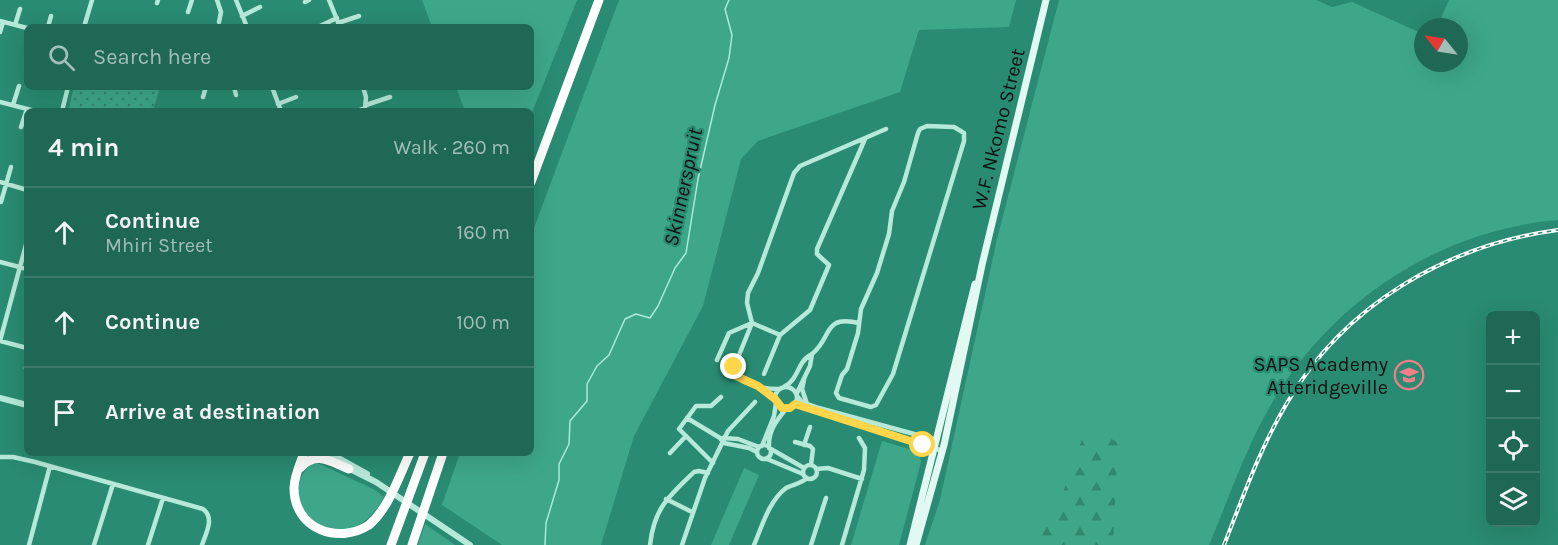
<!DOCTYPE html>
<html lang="en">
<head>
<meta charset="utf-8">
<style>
  :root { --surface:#1f6855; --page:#2c705f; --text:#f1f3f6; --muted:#a1beb9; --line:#3c7b6c }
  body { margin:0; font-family:Karla,sans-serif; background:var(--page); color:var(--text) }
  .controls { position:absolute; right:18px; bottom:18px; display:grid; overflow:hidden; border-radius:9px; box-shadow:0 6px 24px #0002 }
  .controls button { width:54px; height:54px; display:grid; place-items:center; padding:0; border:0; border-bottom:2px solid var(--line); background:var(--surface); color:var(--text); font:30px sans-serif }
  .compass { position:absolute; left:1414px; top:18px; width:54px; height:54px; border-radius:50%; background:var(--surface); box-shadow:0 6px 24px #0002; rotate:300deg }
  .stop { position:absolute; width:18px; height:18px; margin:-14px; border:4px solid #ffd54a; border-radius:50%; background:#fff }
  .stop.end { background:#ffd54a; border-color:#fff; box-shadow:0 2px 6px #0008 }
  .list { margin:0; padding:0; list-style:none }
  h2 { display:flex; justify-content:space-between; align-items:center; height:78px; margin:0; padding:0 24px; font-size:26px }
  h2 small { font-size:20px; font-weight:400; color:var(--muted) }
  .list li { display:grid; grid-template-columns:39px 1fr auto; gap:18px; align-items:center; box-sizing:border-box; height:90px; padding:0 24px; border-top:2px solid var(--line) }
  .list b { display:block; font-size:22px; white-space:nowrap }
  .list p { margin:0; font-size:20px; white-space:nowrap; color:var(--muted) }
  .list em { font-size:20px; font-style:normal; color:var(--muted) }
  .icon { flex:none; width:33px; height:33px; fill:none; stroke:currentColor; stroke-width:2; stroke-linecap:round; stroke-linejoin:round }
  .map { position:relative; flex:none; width:1558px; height:545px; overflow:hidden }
  .search { position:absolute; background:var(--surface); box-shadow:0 6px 24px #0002; left:24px; top:24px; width:510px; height:66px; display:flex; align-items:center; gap:15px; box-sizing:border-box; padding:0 21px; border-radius:9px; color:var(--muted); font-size:22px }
  .panel { position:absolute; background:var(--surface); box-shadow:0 6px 24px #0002; left:24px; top:108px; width:510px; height:348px; border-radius:9px }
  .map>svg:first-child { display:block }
</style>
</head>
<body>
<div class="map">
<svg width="1558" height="545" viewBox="0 0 1558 545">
  <defs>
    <pattern id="forest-firs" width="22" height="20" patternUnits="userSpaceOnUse" patternTransform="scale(1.5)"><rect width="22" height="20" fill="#3ea78a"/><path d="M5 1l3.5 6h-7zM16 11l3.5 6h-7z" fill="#33876f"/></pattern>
    <pattern id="park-dots" width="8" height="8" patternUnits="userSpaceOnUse" patternTransform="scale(1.5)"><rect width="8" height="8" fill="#3ea78a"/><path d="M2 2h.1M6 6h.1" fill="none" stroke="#33876f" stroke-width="1.8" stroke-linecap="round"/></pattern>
  </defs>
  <rect width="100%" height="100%" fill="#298b71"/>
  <path fill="#3ea78a" d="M422,0H577L531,115V111H465L456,87H531V27H432Z
    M619,0H1016L1009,27L919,30L900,92L758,141L741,159L703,306L634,436L601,545H502L442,505L460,453H531V236Z
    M1059,0H1316L1332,7L1352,2L1423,34V63H1459V27H1437L1449,0H1558V220C1439,230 1332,301 1272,403C1246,447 1229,498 1209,545H925L940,500L997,239Z
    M882,441L916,451L919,454L921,462L899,545H851Z
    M312,464H320L375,490L384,497C373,520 345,541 320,525C316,523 311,521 308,518C294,502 295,476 312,464Z
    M744,468L759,475L729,545H711Z
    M425,524L455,545H418Z"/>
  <path fill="url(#forest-firs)" d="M1086,428L1118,442L1113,545H1033L1054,517Z"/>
  <path fill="url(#park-dots)" d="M74,87H160L153,111H68Z"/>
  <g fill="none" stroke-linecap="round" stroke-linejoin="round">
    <path stroke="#acead8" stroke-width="1.5" d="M545,545L546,523L559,480V464L569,444L570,421L587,401V384L597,366L609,355L625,319L636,314L650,318L658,306L675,268L686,253L698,179L715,105L729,58L732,35L725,9L729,0"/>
    <path stroke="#b7e9db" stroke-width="4.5" d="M217,0L221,12L219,22
      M236,0L247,27
      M329,0L340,27
      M305,2L309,0
      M157,3L158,0
      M188,12L192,0
      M242,16L260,7
      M0,21L27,28
      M338,23L359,16
      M15,25L20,9
      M48,27L51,16
      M84,27L92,0
      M318,27L337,18
      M0,32L3,22
      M234,87L236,95
      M272,87L281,111
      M363,87L366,97L365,109
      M203,97L206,87
      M0,102L35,111
      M278,104L296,97
      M13,105L19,86
      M366,105L390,97
      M62,111L68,87
      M357,111L362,109L371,111
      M927,126L954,127L964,133V141L893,374L876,405L871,407L839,398L836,393L842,375L847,369L858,333L861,309L877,273L889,234L892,211L904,182L918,133L920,129Z
      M21,127L27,109
      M0,182L27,190
      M1,202L11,167
      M27,241L0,341L27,348
      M0,262L27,269
      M717,360L729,333L752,323L780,335
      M26,368L27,365
      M764,374L780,335L810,310L829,265L817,254V249L865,139
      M804,380L802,389L807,404
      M785,386C794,382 797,371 802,363C805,358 807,357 812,354C833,337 822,315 859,323
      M775 398a11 11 0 1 1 22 0a11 11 0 1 1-22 0Z
      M760,388L775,399
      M779,389C765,389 738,385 733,370L752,323L747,303L748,293L758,273L794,173L800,166L886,129
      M797,393L810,366L812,354
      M797,396L802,402L819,408L936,440
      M795,404L943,451
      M687,418L720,438L724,443L749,448L757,452
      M723,438L738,439L759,447
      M795,442L810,446L813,449L811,465
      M804,445L810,427
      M757 452a7 7 0 1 1 14 0a7 7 0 1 1-14 0Z
      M762,446L774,416L776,403
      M769,448C768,431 776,421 786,409
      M771,449L804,468
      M670,453L686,436
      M0,457H13L35,462L203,509C215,518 206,533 202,545
      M767,459L803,474
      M713,463L679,429L696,406H711L721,397
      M803 472a7 7 0 1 1 14 0a7 7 0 1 1-14 0Z
      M816,469L828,468L862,479
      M666,499L692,512
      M29,545L50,466
      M94,545L113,484
      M148,545L163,498
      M650,545C654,508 669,496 694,472L699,471L708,473
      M682,545L705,478L728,431L755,402
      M754,545C762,526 769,501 786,488C793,484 801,484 807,478
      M811,545L826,498
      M842,545L864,470L865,448L859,438"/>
    <path stroke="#b7e9db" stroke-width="6" d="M0,398L27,405
      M329,453L367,474
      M346,467L376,482L470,545"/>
    <path stroke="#e2f8f2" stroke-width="7" d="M910,545L975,284
      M916,545L944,445L982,265L1046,0"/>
    <path stroke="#fff" stroke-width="9" d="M531,182L599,0
      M304,453C300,464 294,477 294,488C294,529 338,545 369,525C389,508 399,476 410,453
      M300,468C316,450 331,462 349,469
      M391,545L425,453
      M412,545L443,453"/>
    <g stroke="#fff" stroke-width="4">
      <path id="rail" d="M1224,545C1243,497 1260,448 1287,403C1344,305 1447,245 1558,230"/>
    </g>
    <use href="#rail" stroke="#298b71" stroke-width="1.5" stroke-dasharray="4.5" stroke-linecap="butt"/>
  </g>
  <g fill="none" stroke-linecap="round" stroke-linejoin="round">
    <path stroke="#ffd54a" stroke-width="8" d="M734,367L736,376L758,386L775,399L782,408H790L795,404L923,445"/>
  </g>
  <defs>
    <g id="university-ring" transform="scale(1.5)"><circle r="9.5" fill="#298b71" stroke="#f17e8b" stroke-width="1.5"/><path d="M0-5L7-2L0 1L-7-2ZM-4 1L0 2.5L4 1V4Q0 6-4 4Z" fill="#f17e8b"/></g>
  </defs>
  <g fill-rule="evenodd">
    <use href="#university-ring" x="1409" y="375"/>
  </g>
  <g text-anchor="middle" stroke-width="4.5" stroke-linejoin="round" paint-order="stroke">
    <g font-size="20" fill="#111" stroke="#298b71">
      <text transform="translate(998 129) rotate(-76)" y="7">W.F. Nkomo Street</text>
    </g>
    <g font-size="20" fill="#111" stroke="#298b71" text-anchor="end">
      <text x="1388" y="371">SAPS Academy<tspan x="1388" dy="23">Atteridgeville</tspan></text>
    </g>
    <g font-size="21" font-style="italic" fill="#111" stroke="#298b71">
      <text transform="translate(683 187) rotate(-78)" y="7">Skinnerspruit</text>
    </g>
  </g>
</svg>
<div class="controls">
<button>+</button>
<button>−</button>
<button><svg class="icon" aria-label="locate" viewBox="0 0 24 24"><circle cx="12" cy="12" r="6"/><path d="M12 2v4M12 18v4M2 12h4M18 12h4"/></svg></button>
<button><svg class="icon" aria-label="layers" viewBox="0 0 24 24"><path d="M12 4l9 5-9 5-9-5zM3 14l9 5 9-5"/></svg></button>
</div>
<svg class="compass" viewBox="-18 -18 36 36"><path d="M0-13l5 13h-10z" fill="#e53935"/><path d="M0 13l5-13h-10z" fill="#a1beb9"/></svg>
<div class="stop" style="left:923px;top:445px"></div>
<div class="stop end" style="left:734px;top:367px"></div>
<div class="search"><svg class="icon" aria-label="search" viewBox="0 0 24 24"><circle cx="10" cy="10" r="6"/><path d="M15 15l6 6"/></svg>Search here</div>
<section class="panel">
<h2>4 min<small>Walk · 260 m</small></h2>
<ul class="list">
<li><svg class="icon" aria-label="ahead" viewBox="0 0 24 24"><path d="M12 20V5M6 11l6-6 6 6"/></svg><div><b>Continue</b><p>Mhiri Street</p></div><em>160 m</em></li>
<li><svg class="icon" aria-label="ahead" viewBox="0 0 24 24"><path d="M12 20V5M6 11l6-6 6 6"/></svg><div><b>Continue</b></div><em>100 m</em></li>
<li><svg class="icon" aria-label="arrive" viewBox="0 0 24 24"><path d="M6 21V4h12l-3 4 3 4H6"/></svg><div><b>Arrive at destination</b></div></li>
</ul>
</section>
</div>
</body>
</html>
